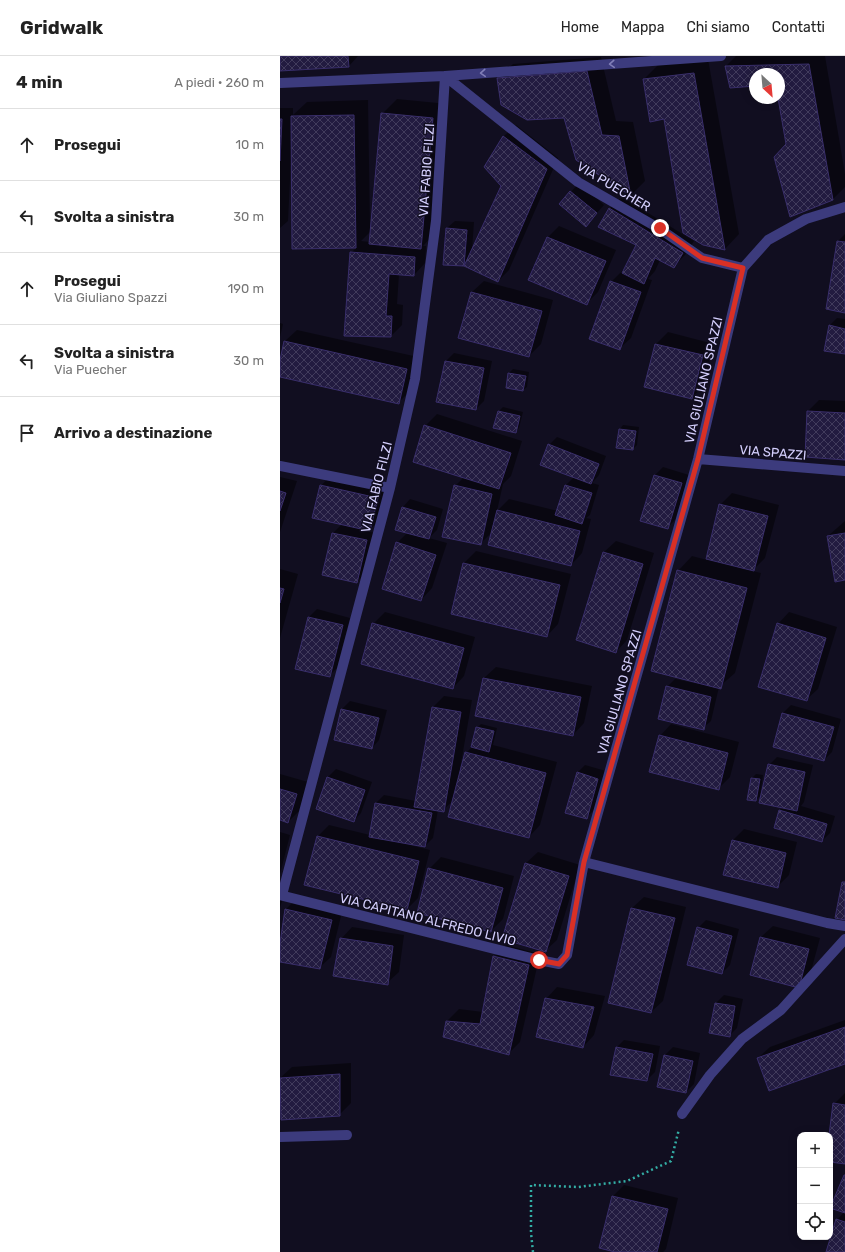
<!DOCTYPE html>
<html lang="it">
<head>
<meta charset="utf-8">
<style>
  :root { --surface:#fff; --page:#f6f6f6; --text:#222; --muted:#767676; --line:#e0e0e0 }
  body { margin:0; font-family:Rubik,sans-serif; background:var(--page); color:var(--text) }
  .controls { position:absolute; right:12px; bottom:12px; display:grid; overflow:hidden; border-radius:8px; box-shadow:0 2px 10px #0003 }
  .controls button { width:36px; height:36px; display:grid; place-items:center; padding:0; border:0; border-bottom:1px solid var(--line); background:var(--surface); color:var(--text); font:20px sans-serif }
  .compass { position:absolute; left:469px; top:12px; width:36px; height:36px; border-radius:50%; background:var(--surface); box-shadow:0 2px 10px #0003; rotate:154deg }
  .stop { position:absolute; width:12px; height:12px; margin:-9px; border:3px solid #d93025; border-radius:50%; background:#fff }
  .stop.end { background:#d93025; border-color:#fff; box-shadow:0 1px 4px #0008 }
  .list { margin:0; padding:0; list-style:none }
  h2 { display:flex; justify-content:space-between; align-items:center; height:52px; margin:0; padding:0 16px; font-size:17px }
  h2 small { font-size:13px; font-weight:400; color:var(--muted) }
  .list li { display:grid; grid-template-columns:26px 1fr auto; gap:12px; align-items:center; box-sizing:border-box; height:72px; padding:0 16px; border-top:1px solid var(--line) }
  .list b { display:block; font-size:15px; white-space:nowrap }
  .list p { margin:0; font-size:13px; white-space:nowrap; color:var(--muted) }
  .list em { font-size:13px; font-style:normal; color:var(--muted) }
  .icon { flex:none; width:22px; height:22px; fill:none; stroke:currentColor; stroke-width:2; stroke-linecap:round; stroke-linejoin:round }
  .map { position:relative; flex:none; width:565px; height:1196px; overflow:hidden }
  header { display:flex; align-items:center; gap:24px; box-sizing:border-box; height:56px; padding:0 20px; background:var(--surface); border-bottom:1px solid var(--line) }
  header strong { font-size:19px }
  nav { display:flex; gap:22px; margin-inline-start:auto; font-size:14px }
  main { display:flex }
  aside { flex:1; background:var(--surface) }
  .map>svg:first-child { display:block }
</style>
</head>
<body>
<header>
<strong>Gridwalk</strong>
<nav><a>Home</a><a>Mappa</a><a>Chi siamo</a><a>Contatti</a></nav>
</header>
<main>
<aside>
<h2>4 min<small>A piedi · 260 m</small></h2>
<ul class="list">
<li><svg class="icon" aria-label="ahead" viewBox="0 0 24 24"><path d="M12 20V5M6 11l6-6 6 6"/></svg><div><b>Prosegui</b></div><em>10 m</em></li>
<li><svg class="icon" aria-label="left" viewBox="0 0 24 24"><path d="M17 20v-9H6M10 6l-5 5 5 5"/></svg><div><b>Svolta a sinistra</b></div><em>30 m</em></li>
<li><svg class="icon" aria-label="ahead" viewBox="0 0 24 24"><path d="M12 20V5M6 11l6-6 6 6"/></svg><div><b>Prosegui</b><p>Via Giuliano Spazzi</p></div><em>190 m</em></li>
<li><svg class="icon" aria-label="left" viewBox="0 0 24 24"><path d="M17 20v-9H6M10 6l-5 5 5 5"/></svg><div><b>Svolta a sinistra</b><p>Via Puecher</p></div><em>30 m</em></li>
<li><svg class="icon" aria-label="arrive" viewBox="0 0 24 24"><path d="M6 21V4h12l-3 4 3 4H6"/></svg><div><b>Arrivo a destinazione</b></div></li>
</ul>
</aside>
<div class="map">
<svg width="565" height="1196" viewBox="0 0 565 1196">
  <defs>
    <pattern id="building-cross-hatch" width="8" height="8" patternUnits="userSpaceOnUse"><rect width="8" height="8" fill="#221b40"/><path d="M0 0l8 8M0 8l8-8" fill="none" stroke="#413b5c"/></pattern>
  </defs>
  <rect width="100%" height="100%" fill="#110e20"/>
  <path fill="#0007" fill-rule="evenodd" d="M0,0H78L69,10L0,14Z
    M456,0H545L565,118V131L552,144L507,89L499,18H475V29L450,31L446,10Z
    M321,1L336,65L353,66L365,125L351,139L285,61L218,22L233,8Z
    M428,3L459,178L445,193L384,62L364,23L379,8Z
    M117,43L168,48L155,177L143,190H146L145,207L134,219L119,218L117,248L123,249L122,269L111,280L71,197L77,191L13,192L12,103H11L8,165L0,172V52H13V59L27,46L88,44L90,171L91,172L102,58ZM91,175L90,186L81,185Z
    M236,69L278,102L229,214L218,225L184,209L164,208L167,172L175,165L194,166L192,194L222,130L205,111L224,80Z
    M299,127L324,149L306,169L280,148Z
    M342,141L414,185L405,199L393,211L380,204L375,215L368,223L372,224L351,282L339,293L331,226L343,214L345,215L358,188L319,171L330,152Z
    M279,170L336,194L318,236L307,247L250,223L268,181Z
    M565,178V256L547,252L558,185Z
    M204,225L273,244L261,288L249,300L192,236Z
    M557,262L565,263V297L549,270Z
    M0,267L3,268L0,281Z
    M17,274L138,301L130,335L118,347L0,320V308L5,285Z
    M388,276L434,288L423,331L411,342L365,330L376,288Z
    M174,297L212,305L204,345L196,353L166,305Z
    M233,313L249,316L247,331L243,334L227,332L229,317Z
    M539,344L565,345V403L528,355Z
    M223,351L243,356L239,372L235,376L215,371L219,355Z
    M157,358L242,385L231,420L223,428L217,455L229,443L278,455L286,429L294,421L269,389L277,381L326,400L319,419L312,427L319,429L310,459L306,462L311,463L302,497L291,509L212,476L200,488L175,430L184,421L145,370Z
    M343,369L359,371L357,389L353,393L337,391L340,373Z
    M383,411L409,419L395,464L387,472L361,464L375,419Z
    M0,421L17,425L0,476Z
    M48,422L105,434L98,466L90,473L41,430Z
    M452,437L499,449L485,502L472,515L481,517L455,617L439,631L431,665L423,672L387,631L395,623L424,629V628L398,515L412,500L427,504L440,449Z
    M130,443L163,453L157,474L149,482L167,487L152,532L141,544L117,487L128,476L123,451Z
    M565,465V523L548,480Z
    M62,468L94,477L85,518L77,526L44,518L53,477Z
    M336,485L374,497L347,584L336,596L297,584L324,496Z
    M196,495L291,518L278,568L267,580L172,557L184,507Z
    M0,513L18,518L0,582Z
    M37,553L70,562L57,612L49,620L16,612L29,561Z
    M105,556L195,581L184,620L173,632L93,568Z
    M509,556L557,571L538,633L526,644L498,568Z
    M216,611L312,630L304,667L293,679L197,660L204,622Z
    M164,640L192,644L180,713L182,714L186,697L192,691L197,672L201,668L217,672L213,689L277,706L260,769L249,781L174,744L163,754H158L153,782L145,790L126,786V788L150,794L138,842L127,853L38,780L49,769L90,779L96,747L104,739L136,745L153,651Z
    M70,645L107,654L99,684L92,692L55,683L62,653Z
    M511,649L561,663L552,696L544,704L494,690L503,657Z
    M391,668L459,686L450,721L438,733L380,680Z
    M497,701L533,709L524,746L521,750L555,760L550,777L542,785L495,771L500,754L503,751L489,709Z
    M305,709L326,715L314,754L306,762L297,717Z
    M56,713L92,726L81,757L74,765L48,721Z
    M0,718L28,726L20,754L8,766L0,763Z
    M476,718L483,719L480,740L476,744L472,722Z
    M464,773L517,786L509,819L497,831L453,784Z
    M0,776L10,779L0,818Z
    M258,796L300,809L277,884L265,895L223,882L246,807Z
    M161,801L234,820L223,863L211,875L149,813Z
    M0,837L4,838L0,852Z
    M364,841L406,851L383,945L371,956L329,946L352,852Z
    M17,842L63,852L51,901L39,912L0,905L6,853Z
    M426,864L459,873L450,909L442,917L418,872Z
    M493,870L540,882L530,919L519,931L471,919L481,881Z
    M72,871L124,879L119,916L107,927L61,883Z
    M226,889L260,898L240,986L228,998L164,980L167,965L179,953L203,956L214,901Z
    M277,931L325,940L314,979L303,991L266,943Z
    M444,939L463,943L457,972L449,980L430,976L436,947Z
    M565,964V1007L478,1002L490,991Z
    M344,984L380,990L375,1016L367,1024L336,992Z
    M393,991L420,997L414,1028L406,1036L385,999Z
    M71,1007V1047L59,1059L2,1063L0,1022L12,1011Z
    M565,1037V1107L554,1048Z
    M565,1119V1196H547L557,1164L564,1156Z
    M344,1129L398,1142L386,1193L383,1196H339L333,1140Z"/>
  <path fill="url(#building-cross-hatch)" stroke="#392e6b" d="M0,0H68L69,11L0,15Z
    M529,8L553,144L510,161L494,101L506,88L498,42L499,18H475V30L450,32L445,10Z
    M307,15L322,79L339,80L351,140L296,104L284,62L247,64L221,49L217,22Z
    M414,17L445,194L423,189L403,177L384,63L370,66L363,23Z
    M101,57L153,62L141,193L89,188Z
    M74,59L76,192L12,193L11,60Z
    M0,63H2L0,105Z
    M223,80L267,113L218,226L184,210L221,130L204,111Z
    M290,135L317,157L306,171L279,148Z
    M329,152L403,197L394,212L375,202L364,228L342,217L356,189L318,171Z
    M166,172L187,174L184,210L163,209Z
    M267,181L326,205L307,249L248,224Z
    M557,185L565,186V257L546,253Z
    M70,196L135,201L134,220L109,218L106,260H112L111,281L64,280Z
    M330,225L361,236L340,294L309,283Z
    M191,236L262,255L249,301L178,282Z
    M549,269L565,273V298L544,295Z
    M4,285L127,313L119,348L0,321V304Z
    M375,288L423,299L412,343L364,331Z
    M165,305L204,312L196,354L156,346Z
    M228,317L246,320L243,335L226,332Z
    M218,355L240,360L236,377L213,372Z
    M527,355L565,357V404L525,401Z
    M144,369L231,397L219,433L133,406Z
    M339,373L356,375L353,394L336,392Z
    M268,388L319,408L311,428L260,409Z
    M374,419L402,427L388,473L360,465Z
    M40,429L98,442L90,475L32,462Z
    M174,429L212,438L201,489L162,481Z
    M285,429L312,437L302,468L275,459Z
    M0,435L6,437L0,455Z
    M439,448L488,460L474,515L426,503Z
    M122,451L156,461L149,483L115,474Z
    M217,454L300,475L291,510L208,489Z
    M52,477L87,484L77,527L42,519Z
    M565,477V524L555,526L547,480Z
    M116,486L156,499L141,545L102,533Z
    M323,496L363,508L336,597L296,584Z
    M183,507L280,529L267,581L171,558Z
    M397,514L467,532L441,633L371,615Z
    M0,532L4,533L0,547Z
    M28,561L63,569L50,621L15,613Z
    M92,567L184,592L173,633L81,608Z
    M497,567L546,582L527,645L478,631Z
    M203,622L301,641L293,680L195,660Z
    M386,630L431,641L424,674L378,663Z
    M152,651L181,656L164,756L134,751Z
    M61,653L99,662L92,693L54,684Z
    M502,657L554,671L544,705L493,691Z
    M196,671L214,675L209,696L191,691Z
    M379,679L448,697L439,734L369,716Z
    M185,696L266,717L249,782L168,761Z
    M488,708L525,716L517,755L479,747Z
    M297,716L318,723L307,763L285,757Z
    M47,721L85,734L74,766L36,753Z
    M471,722L480,723L476,745L467,744Z
    M0,733L17,738L8,767L0,764Z
    M95,747L152,757L145,791L89,781Z
    M499,754L547,768L542,786L494,772Z
    M37,780L139,805L127,854L24,829Z
    M452,784L506,797L498,832L443,819Z
    M245,807L289,820L266,896L222,883Z
    M148,812L223,832L211,876L137,857Z
    M562,826H565V864L555,862Z
    M351,852L395,862L371,957L328,947Z
    M5,853L52,864L40,913L0,906V887Z
    M417,871L452,880L442,918L407,909Z
    M480,881L529,893L519,932L470,919Z
    M60,882L113,890L108,929L53,920Z
    M213,900L249,909L229,999L163,981L166,965L200,968Z
    M265,942L314,951L303,992L256,981Z
    M435,947L455,950L450,981L429,977Z
    M565,971V1008L489,1035L477,1002Z
    M336,991L373,998L367,1025L330,1019Z
    M384,999L413,1005L406,1037L377,1031Z
    M60,1018V1060L1,1064L0,1022Z
    M553,1047L565,1049V1108L550,1106L549,1079Z
    M564,1119H565V1157L550,1152Z
    M332,1140L388,1153L377,1196H335L319,1192Z
    M556,1163L565,1166V1196H546Z"/>
  <g fill="none" stroke-linecap="round" stroke-linejoin="round">
    <path stroke="#33ada4" stroke-width="2.5" stroke-dasharray="2 3" stroke-linecap="butt" d="M253,1196L251,1177V1129L298,1131L347,1125L391,1105L399,1073"/>
    <path stroke="#3c3b7d" stroke-width="10" d="M165,20L298,126L380,173L422,202L463,212L488,184L526,163L565,151
      M0,27L165,20L441,0
      M418,403L565,415
      M0,410L110,432
      M304,806L547,867L565,870
      M0,839L259,904L279,908L287,899L304,806L418,403L463,212
      M2,839L110,432L135,323L156,165L165,20
      M402,1058L430,1019L462,983L501,954L565,883
      M0,1081L67,1079"/>
  </g>
  <defs><path id="oneway-chevron" d="M-2-3.5L2.5 0L-2 3.5" fill="none" stroke-width="1.6" stroke-linecap="round" stroke-linejoin="round"/></defs>
  <g stroke="#807eb7">
    <use href="#oneway-chevron" transform="translate(332 8) rotate(176)"/>
    <use href="#oneway-chevron" transform="translate(203 17) rotate(176)"/>
  </g>
  <g fill="none" stroke-linecap="round" stroke-linejoin="round">
    <path stroke="#d93025" stroke-width="5" d="M259,904L279,908L287,899L304,806L418,403L463,212L422,202L380,172"/>
  </g>
  <g text-anchor="middle" stroke-width="3" stroke-linejoin="round" paint-order="stroke">
    <g font-size="13" fill="#d4cffd" stroke="#110e20">
      <text transform="translate(146 114) rotate(-86)" y="5">VIA FABIO FILZI</text>
      <text transform="translate(334 130) rotate(31)" y="5">VIA PUECHER</text>
      <text transform="translate(423 324) rotate(-77)" y="5">VIA GIULIANO SPAZZI</text>
      <text transform="translate(493 396) rotate(5)" y="5">VIA SPAZZI</text>
      <text transform="translate(96 431) rotate(-76)" y="5">VIA FABIO FILZI</text>
      <text transform="translate(339 636) rotate(-74)" y="5">VIA GIULIANO SPAZZI</text>
      <text transform="translate(148 863) rotate(14)" y="5">VIA CAPITANO ALFREDO LIVIO</text>
    </g>
  </g>
</svg>
<div class="controls">
<button>+</button>
<button>−</button>
<button><svg class="icon" aria-label="locate" viewBox="0 0 24 24"><circle cx="12" cy="12" r="6"/><path d="M12 2v4M12 18v4M2 12h4M18 12h4"/></svg></button>
</div>
<svg class="compass" viewBox="-18 -18 36 36"><path d="M0-13l5 13h-10z" fill="#e53935"/><path d="M0 13l5-13h-10z" fill="#767676"/></svg>
<div class="stop" style="left:259px;top:904px"></div>
<div class="stop end" style="left:380px;top:172px"></div>
</div>
</main>
</body>
</html>
